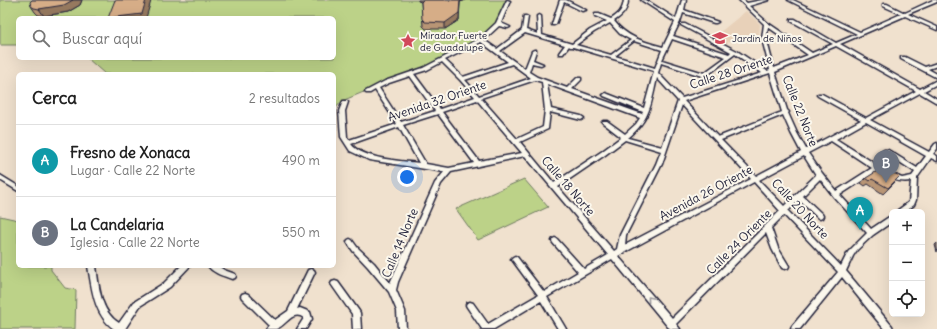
<!DOCTYPE html>
<html lang="es">
<head>
<meta charset="utf-8">
<style>
  :root { --surface:#fff; --page:#f2f2f2; --text:#222; --muted:#767676; --line:#e0e0e0; --accent:#d1495b }
  body { margin:0; font-family:Delius,sans-serif; background:var(--page); color:var(--text) }
  .controls { position:absolute; right:12px; bottom:12px; display:grid; overflow:hidden; border-radius:6px; box-shadow:0 4px 16px #0002 }
  .controls button { width:36px; height:36px; display:grid; place-items:center; padding:0; border:0; border-bottom:1px solid var(--line); background:var(--surface); color:var(--text); font:20px sans-serif }
  .you { position:absolute; left:407px; top:177px; width:14px; height:14px; margin:-10px; border:3px solid #fff; border-radius:50%; background:#1a73e8; box-shadow:0 0 0 6px #1a73e833 }
  .badge { display:grid; place-items:center; width:26px; height:26px; border-radius:50%; background:var(--accent); color:#fff; font-size:13px; font-weight:700 }
  .pin { position:absolute; translate:-50% -33px; filter:drop-shadow(0 1px 2px #0008) }
  .pin::after { content:''; position:absolute; top:21px; width:14px; height:12px; background:inherit; clip-path:polygon(0 0,100% 0,50% 100%) }
  .list { margin:0; padding:0; list-style:none }
  h2 { display:flex; justify-content:space-between; align-items:center; height:52px; margin:0; padding:0 16px; font-size:17px }
  h2 small { font-size:13px; font-weight:400; color:var(--muted) }
  .list li { display:grid; grid-template-columns:26px 1fr auto; gap:12px; align-items:center; box-sizing:border-box; height:72px; padding:0 16px; border-top:1px solid var(--line) }
  .list b { display:block; font-size:15px; white-space:nowrap }
  .list p { margin:0; font-size:13px; white-space:nowrap; color:var(--muted) }
  .list em { font-size:13px; font-style:normal; color:var(--muted) }
  .icon { flex:none; width:22px; height:22px; fill:none; stroke:currentColor; stroke-width:2; stroke-linecap:round; stroke-linejoin:round }
  .map { position:relative; flex:none; width:937px; height:329px; overflow:hidden }
  .search { position:absolute; background:var(--surface); box-shadow:0 4px 16px #0002; left:16px; top:16px; width:320px; height:44px; display:flex; align-items:center; gap:10px; box-sizing:border-box; padding:0 14px; border-radius:6px; color:var(--muted); font-size:15px }
  .panel { position:absolute; background:var(--surface); box-shadow:0 4px 16px #0002; left:16px; top:72px; width:320px; height:196px; border-radius:6px }
  .map>svg:first-child { display:block }
</style>
</head>
<body>
<div class="map">
<svg width="937" height="329" viewBox="0 0 937 329">
  <rect width="100%" height="100%" fill="#f0e1ce"/>
  <filter id="ink" filterUnits="userSpaceOnUse"><feTurbulence type="fractalNoise" baseFrequency=".025" numOctaves="2"/><feDisplacementMap in="SourceGraphic" scale="8" xChannelSelector="R" yChannelSelector="G"/><feConvolveMatrix kernelMatrix="1 2 1 2 8 2 1 2 1" color-interpolation-filters="sRGB"/></filter>
  <g filter="url(#ink)">
    <path fill="#e8d1b9" d="M746,11L760,24L759,36H747L741,42L733,39L726,44L716,39L719,33Z"/>
    <path fill="#bcd288" stroke="#6f7a62" d="M0,0H506L498,23L487,34L469,45L447,57L342,101L334,110V74H105L87,58H334V18H18V45H0Z
      M524,179L548,207L478,240L456,209Z
      M0,216L18,220V266H51V270L65,288L76,290L75,329H0Z"/>
    <g fill="none" stroke-linecap="round" stroke-linejoin="round">
      <g stroke="#22223b" stroke-width="3">
        <path id="street" d="M507,0L510,1L501,23L510,27L508,28L499,26L484,40L497,49L522,30L524,16H526L528,17L526,30L538,34L537,16L539,15L541,16L542,35L572,44L590,30L607,21L595,16V14H599L611,19C619,14 623,10 624,0H628C628,10 622,16 614,21C626,37 644,42 663,47L675,22L641,0H646L676,19L682,0H686L684,10L718,22L716,23H714L683,13L680,22L673,36L729,54L731,52L681,25V24H685L737,51L767,71L770,70L762,39L764,24L739,0H743L747,3L762,0H769L749,6L768,23L812,53L833,44L791,21V19H795L836,43L857,34L788,0H793L860,32L901,14L883,6V4H887L905,13L933,0H937V2L908,14L937,27V30L905,16L840,44L920,89L937,80V84L924,91L937,99V103L920,93L870,120L929,152L935,144L937,143V149L933,154L937,156V161L931,158L917,178L916,200L914,205L905,212H897L898,210L909,202L911,181C897,183 888,178 877,171L840,195L871,229L892,215V222L873,235L857,250L853,256L846,271L892,326L893,329H884L842,277L800,329H791L792,326L838,272L784,215L771,228L778,248L789,266L788,268L785,269L782,268L772,249L766,233L676,324L680,329H671L668,327L612,259L547,297L566,329H558L541,301L494,329H482L467,307L466,305L467,303L470,302L473,303L488,324L538,295L513,261L511,259L513,257L515,256L517,257L544,292L578,272L553,243L552,241L553,239L555,238L557,239L584,269L608,255L525,156L451,172L441,184L398,282L396,290L405,311L406,329H398L397,311L389,292L368,267L353,251L347,242L348,240L350,239L352,240L357,247L374,263L390,283L435,183L444,172L369,160L350,151L341,137L339,111L343,101H347L348,102L345,111L347,137L349,140L397,124L375,90L370,93H366L365,92L366,91L385,81L423,68L479,39L496,23ZM610,23L620,34L631,40L611,55L576,45L594,32ZM768,27L808,55L774,68C771,54 765,42 768,27ZM525,33L565,45L559,53V54H563L569,46L570,47H573L654,71L644,108L608,94L606,93L603,95L604,96L643,112L642,114L572,89L581,80V78H577L567,88L537,77L529,72L532,63L541,65L543,64L533,60L536,51V50H534L532,51L525,69L500,51ZM672,39L726,57L704,73L662,60ZM634,41L662,50L655,68L615,56ZM481,42L508,62L463,77L445,60ZM836,46L916,91L866,118L822,94H818L817,95L818,96L861,120L806,149L797,133L788,113L789,112L787,110L775,72ZM735,54L762,73L682,98L658,73L661,63L705,77ZM442,62L460,80L475,97L440,109L414,74L427,70ZM512,64L531,78L479,96L465,80ZM770,73L782,112L718,137L684,101ZM410,76L435,111L401,122L379,88L389,83ZM657,78L678,101L662,147L628,138C650,120 651,104 657,78ZM535,80L542,82L545,110L543,127L517,139L481,98ZM547,84L640,118L636,124L625,134L607,121H603L602,122L603,123L621,137L620,138L601,152L554,183L520,142L548,129L550,112L581,120L584,118L581,116L551,109ZM477,100L522,153L479,161L442,112ZM682,105L751,179L625,245L626,235L662,164ZM438,114L474,163L449,168L426,164L403,125ZM783,115L791,133L801,152L756,176L721,140ZM866,122L926,156L917,168L888,150H884L883,151L884,152L915,172L912,176L902,178L891,174L836,139ZM399,127L419,163C401,161 362,159 351,144ZM625,140L661,151L656,164L620,235L617,249L614,251L558,187L605,155ZM831,141L872,168L836,191L822,173L808,153ZM804,156L816,175L784,206L759,180ZM820,179L834,197L867,233L848,252L841,266L788,211L799,200L818,218L820,219L822,218L823,216L822,214L803,196ZM754,182L780,211L672,318L618,256Z
          M560,0H566L586,10L582,11L564,2L556,24L554,25H552V24Z
          M901,57H905L925,67L937,63V66L928,69L937,74V78L901,59Z
          M0,175L18,186V191L0,180Z
          M88,266H96C99,287 100,311 119,323L134,302L164,283L181,266H190L170,287L140,306L125,329H114C94,315 92,289 88,266Z
          M208,266H218L224,270L235,274L236,276L235,278L232,279C224,276 214,274 208,266Z
          M311,269L314,270L315,272L297,309L300,308L310,312L312,319L306,329H297L304,318C292,309 286,326 276,329C274,329 269,329 266,329L269,325L242,298L241,296L242,294L245,293L248,294L275,320L288,311L308,270Z
          M335,281L338,282L359,311L360,313L361,329H353L352,314L331,284L332,282Z"/>
      </g>
      <use href="#street" fill="#fbf7ec" fill-rule="evenodd"/>
    </g>
    <path fill="#b89574" stroke="#22223b" d="M32,0H82L80,5L68,12L44,16L38,15L35,12L31,6Z
      M418,0H466L460,2L459,20L445,29H426L423,26L421,2L418,1Z
      M866,178L895,182L883,194L868,184L865,186L861,183Z
      M937,243V252L935,245Z"/>
    <path fill="#96795e" stroke="#22223b" d="M73,0H82L80,5L68,12L44,16L39,9Z
      M146,0H150L151,1L146,18H108Z
      M460,0H466L460,2L459,20L445,29V23Z"/>
    <path fill="#d6ad87" stroke="#22223b" d="M32,0H73L64,5L39,9L34,8L31,6L30,2Z
      M115,0H146L142,14L108,18Z
      M423,0H460L459,13L445,23L425,22L422,19L421,2Z
      M882,168L900,176L888,188L872,179L870,181L866,178Z"/>
    <defs><path id="oneway-chevron" d="M-2-3.5L2.5 0L-2 3.5" fill="none" stroke-width="1.6" stroke-linecap="round" stroke-linejoin="round"/></defs>
    <use stroke="#99979c" href="#oneway-chevron" transform="translate(650 299) rotate(-130)"/>
  </g>
  <defs>
    <g id="school-bare" transform="scale(1.2)"><path d="M0-5L7-2L0 1L-7-2ZM-4 1L0 2.5L4 1V4Q0 6-4 4Z" fill="#d1495b" stroke="#fbf7ec" stroke-width="2.5" paint-order="stroke"/></g>
    <g id="sight-bare" transform="scale(1.2)"><path d="M0-6L1.8-2.2L6-1.7L2.9 1.2L3.7 5.4L0 3.3L-3.7 5.4L-2.9 1.2L-6-1.7L-1.8-2.2Z" fill="#d1495b" stroke="#fbf7ec" stroke-width="2.5" paint-order="stroke"/></g>
  </defs>
  <g fill-rule="evenodd">
    <use href="#school-bare" x="720" y="38"/>
    <use href="#sight-bare" x="408" y="41"/>
  </g>
  <g text-anchor="middle" stroke-width="4" stroke-linejoin="round" paint-order="stroke">
    <g font-size="10" fill="#22223b" stroke="#fbf7ec" text-anchor="start">
      <text x="420" y="39">Mirador Fuerte<tspan x="420" dy="12">de Guadalupe</tspan></text>
      <text x="732" y="42">Jardín de Niños</text>
    </g>
    <g font-size="12" fill="#22223b" stroke="#fbf7ec">
      <text transform="translate(731 72) rotate(-18)" y="4">Calle 28 Oriente</text>
      <text transform="translate(437 101) rotate(-19)" y="4">Avenida 32 Oriente</text>
      <text transform="translate(800 111) rotate(68)" y="4">Calle 22 Norte</text>
      <text transform="translate(568 186) rotate(49)" y="4">Calle 18 Norte</text>
      <text transform="translate(706 193) rotate(-28)" y="4">Avenida 26 Oriente</text>
      <text transform="translate(800 209) rotate(47)" y="4">Calle 20 Norte</text>
      <text transform="translate(739 242) rotate(-45)" y="4">Calle 24 Oriente</text>
      <text transform="translate(400 243) rotate(-67)" y="4">Calle 14 Norte</text>
    </g>
  </g>
</svg>
<div class="controls">
<button>+</button>
<button>−</button>
<button><svg class="icon" aria-label="locate" viewBox="0 0 24 24"><circle cx="12" cy="12" r="6"/><path d="M12 2v4M12 18v4M2 12h4M18 12h4"/></svg></button>
</div>
<div class="you"></div>
<div class="pin badge" style="left:860px;top:230px;background:#0f9aa8">A</div>
<div class="pin badge" style="left:886px;top:183px;background:#6b7280">B</div>
<div class="search"><svg class="icon" aria-label="search" viewBox="0 0 24 24"><circle cx="10" cy="10" r="6"/><path d="M15 15l6 6"/></svg>Buscar aquí</div>
<section class="panel">
<h2>Cerca<small>2 resultados</small></h2>
<ul class="list">
<li><span class="badge" style="background:#0f9aa8">A</span><div><b>Fresno de Xonaca</b><p>Lugar · Calle 22 Norte</p></div><em>490 m</em></li>
<li><span class="badge" style="background:#6b7280">B</span><div><b>La Candelaria</b><p>Iglesia · Calle 22 Norte</p></div><em>550 m</em></li>
</ul>
</section>
</div>
</body>
</html>
